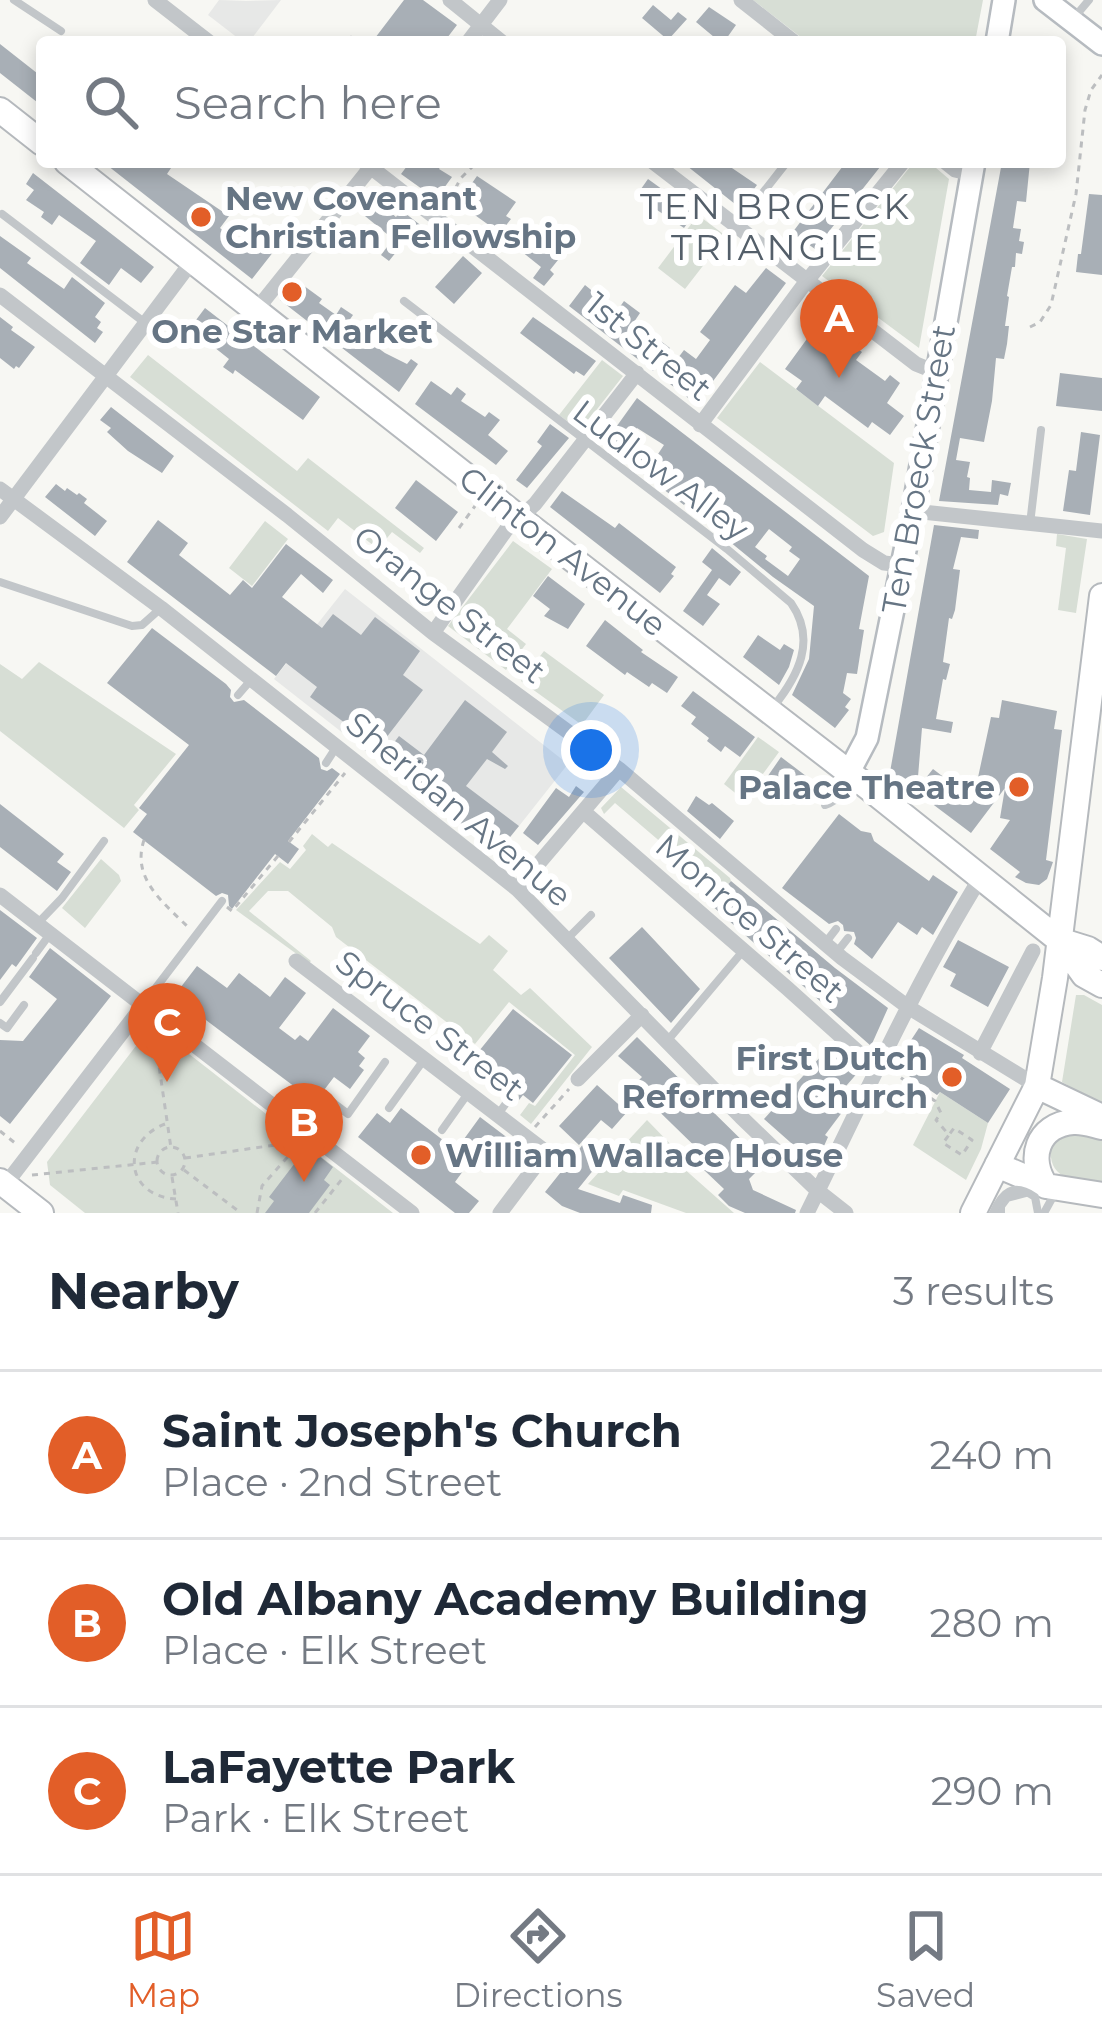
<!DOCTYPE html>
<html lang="en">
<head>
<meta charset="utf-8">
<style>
  :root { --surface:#fff; --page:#f6f6f7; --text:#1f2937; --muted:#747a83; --line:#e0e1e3; --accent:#e25e28 }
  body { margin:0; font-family:Montserrat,sans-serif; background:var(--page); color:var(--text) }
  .you { position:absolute; left:591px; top:750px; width:42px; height:42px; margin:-30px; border:9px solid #fff; border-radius:50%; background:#1a73e8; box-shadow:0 0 0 18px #1a73e833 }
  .badge { display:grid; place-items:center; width:78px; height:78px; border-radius:50%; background:var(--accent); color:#fff; font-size:39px; font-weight:700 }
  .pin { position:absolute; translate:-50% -99px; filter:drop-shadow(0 3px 6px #0008) }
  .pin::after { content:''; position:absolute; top:63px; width:42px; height:36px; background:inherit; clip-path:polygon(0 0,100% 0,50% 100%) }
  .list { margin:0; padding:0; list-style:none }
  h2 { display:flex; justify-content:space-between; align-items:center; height:156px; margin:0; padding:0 48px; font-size:51px }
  h2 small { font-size:39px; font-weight:400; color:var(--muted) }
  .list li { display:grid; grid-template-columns:78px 1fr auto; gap:36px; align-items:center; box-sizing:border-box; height:168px; padding:0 48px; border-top:3px solid var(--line) }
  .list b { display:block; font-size:45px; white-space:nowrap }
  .list p { margin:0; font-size:39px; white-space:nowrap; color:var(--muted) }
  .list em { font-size:39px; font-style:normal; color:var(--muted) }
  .icon { flex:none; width:66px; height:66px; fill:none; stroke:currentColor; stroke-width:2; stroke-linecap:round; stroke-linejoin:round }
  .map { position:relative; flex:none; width:1102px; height:1213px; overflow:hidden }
  .search { position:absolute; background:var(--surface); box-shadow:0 6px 18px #0003; left:36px; right:36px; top:36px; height:132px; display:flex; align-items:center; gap:30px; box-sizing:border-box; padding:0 42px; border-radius:12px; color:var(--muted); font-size:45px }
  .sheet { height:660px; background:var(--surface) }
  nav { display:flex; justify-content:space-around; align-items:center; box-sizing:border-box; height:168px; border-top:3px solid var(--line); background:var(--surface); font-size:33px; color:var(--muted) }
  nav a { display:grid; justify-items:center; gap:6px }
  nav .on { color:var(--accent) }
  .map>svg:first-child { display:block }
</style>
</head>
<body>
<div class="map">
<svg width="1102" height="1213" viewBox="0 0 1102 1213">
  <rect width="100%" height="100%" fill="#f7f7f3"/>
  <path fill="#e7e8e7" d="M219,0L246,1L281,0L249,42H243L208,15Z
    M345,589L568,764L497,854L274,679Z"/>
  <path fill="#d7ded5" d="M753,0H983L975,42H807Z
    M914,162H929L949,179L919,348L822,276Z
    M698,215L726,236L685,289L658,268Z
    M148,355L297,471L308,458L424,548L420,553L392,532L378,549L338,518L328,531L130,377Z
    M602,360L623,376L580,431L559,415Z
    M760,362L894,463L884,532L873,536L717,418Z
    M265,521L288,539L252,586L229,568Z
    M1057,534L1087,539L1076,613L1058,610L1066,548L1056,546Z
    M513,541L552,569L507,629L526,644L506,670L448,626Z
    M544,651L604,695L582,725L521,681Z
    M39,662L176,754L134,805L139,810L124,828L0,731V664L22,679Z
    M758,737L779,752L744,800L724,784Z
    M621,787L730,878L731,881L724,888L719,883L711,885L615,803L604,814L601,808Z
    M312,834L328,847L332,843L480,944L489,935L508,951L493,970L521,995L530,988L592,1047L531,1124L520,1115L529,1103L535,1106L575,1055L509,1002L475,1044L336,937L332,927L288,891H268L249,911L311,961L309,963L236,910L280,862L290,869L306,850L303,846Z
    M101,859L119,875L121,881L85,928L62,908Z
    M1076,995H1084L1102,1005V1105L1062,1082Z
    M152,1025L393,1213H85L50,1185L47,1162Z
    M940,1092L988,1123L981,1149L966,1180L913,1145Z
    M647,1120L678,1152L673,1159L734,1213H686L623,1190L619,1196L588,1184Z
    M1066,1132L1102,1135V1183C1074,1180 1047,1181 1051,1145Z"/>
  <path fill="#a8afb6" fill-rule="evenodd" d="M404,0H423L457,25L444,42H372Z
    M653,5L671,20L678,12L687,19L668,40L642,18Z
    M709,7L736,25L724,42H710L714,37L696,22Z
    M0,44L42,77V106L0,73Z
    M103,162H150L156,166L159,162H175L167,174L229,216L220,228L237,242L241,237L257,249L263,242L274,251L252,279Z
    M410,162H444L439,169L452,177L436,199L401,174Z
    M682,162H732L729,166L757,185L740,208Z
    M846,162H884L815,249L792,233Z
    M1002,162H1030L1026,202L1017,201L1013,228L1021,229L1019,241L1024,242L1022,254L1016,253L1015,267H1012L1007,296L1009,297L1005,326H1009L1007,344L1004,359L996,358L992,401L984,442L960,438L956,460L970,462L967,477L970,478L969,490L991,492L992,480L1011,483L1008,496L1000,494L998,505L939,501Z
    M33,173L154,267L141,283L121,268L109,285L80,263L96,241L59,215L52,225L41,217L44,212L26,200L34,190L26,184Z
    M477,176L516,202L506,216L511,219L500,233L458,203Z
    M648,179L695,213L684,228L636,196Z
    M366,192L396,217L401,210L432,234L419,252L405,241L389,261L381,255L393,239L354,207Z
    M1089,194L1102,195V275L1076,272L1078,254H1081Z
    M546,220L554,226L539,245L558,260L550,270L554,274L544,286L533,278L541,267L521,251Z
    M0,236L31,258L27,263L64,289L72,277L105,303L95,317L101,322L97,328L103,332L95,343L0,268Z
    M463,256L482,273L454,304L435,287Z
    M766,268L786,283L696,404L670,384L685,363L678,358L684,350L696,359L710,340L700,332L735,285L746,293Z
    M296,280L322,299L319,303L336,315L341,307L353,315L346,325L385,353L407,364L411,359L418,364L399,392L280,300Z
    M585,285L617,311L624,301L640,313L628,331L643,342L650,333L670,348L653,371L569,306Z
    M205,308L320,397L303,420L235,370L233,374L223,367L229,359L190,328Z
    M0,317L13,327L11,330L35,347L19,368L16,366L14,369L0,358Z
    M533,317L596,361L584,376L576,371L574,374L520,333Z
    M820,321L862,352L856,360L885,381L890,375L900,383L887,403L904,416L890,435L872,422L868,428L825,396L818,406L796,389L802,381L785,369Z
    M1060,373L1102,378V411L1056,406Z
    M431,381L451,395L457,387L466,394L461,401L485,417L489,412L500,420L488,435L508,451L496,465L415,404Z
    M637,398L869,576L859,629L864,630L857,674L847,673L843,693L851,699L845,707L849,710L835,728L792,695L809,659L814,606L773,577L713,528L726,510L722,506L724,503L699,483L684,505L633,466L641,455L652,463L664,445L637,428L622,449L604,437L611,427L614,430ZM769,529L792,547L789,551L800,559L788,576L765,559L767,556L755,547Z
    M111,407L174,456L162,473L128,451L107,432L111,428L100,420Z
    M550,424L569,438L527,488L516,480L542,446L537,442Z
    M1081,432L1100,435L1090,515L1063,511L1069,470L1076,471Z
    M416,480L458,512L436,541L395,508Z
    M56,484L65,491L67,488L77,495L79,493L87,499L84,503L107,521L95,536L45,497Z
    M562,491L615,528L619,523L676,567L671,574L674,576L660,593L550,507Z
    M158,520L188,543L179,555L230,595L243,580L252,588L286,544L333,580L323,593L301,574L282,597L322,628L333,614L361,635L375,617L420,651L403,675L423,690L386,738L361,718L353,729L310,697L317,687L286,663L276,676L127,562Z
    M934,525L979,530L978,539L961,537L953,569L960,570L955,610L952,619L949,618L943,662L950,664L946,680L943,679L936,719L953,722L951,733L922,728L917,789L933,769L958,788L960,785L974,796L991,717L999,718L1002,700L1057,711L1054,729L1062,730L1046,860L1053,862L1047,879L1039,885L1026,883L1015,877L1020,872L990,849L1010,820L1000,818L1005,788L971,833L890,772Z
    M712,548L741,572L730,586L719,578L707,595L720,604L703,626L683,611L712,570L702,562Z
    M548,576L585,604L568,629L544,616L550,609L533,596Z
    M605,620L643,650L641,652L678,677L667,693L652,683L649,687L627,672L625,675L586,646Z
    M152,628L226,684L231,690L230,697L234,702L244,700L319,758L321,769L327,771L332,768L340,774L288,841L299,849L288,864L275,854L232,909L229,906L228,895L222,893L216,896L133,832L147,814L139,808L189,745L107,683Z
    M758,635L780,650L784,644L794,650L789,667L779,685L743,657Z
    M693,691L755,737L740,757L725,746L721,752L707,741L709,738L691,724L696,717L681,706Z
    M465,700L507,732L492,752L508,766L505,769L487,759L466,786L519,826L498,852L380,761L399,736L424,755Z
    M781,757L810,779L792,804L763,783Z
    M576,786L584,792L538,845L523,833L556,788L569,797Z
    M696,796L709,805L712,803L734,821L720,839L687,811Z
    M0,804L64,854L57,862L71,872L57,891L0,847Z
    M839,814L861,831L871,833L874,841L929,881L933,875L958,892L933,935L922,927L917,935L898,922L872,959L854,944L856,938L854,932L844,931L843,925L838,921L829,924L782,888Z
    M731,881L835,968L888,1008L871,1046L710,904Z
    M0,910L37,938L16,967L12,964L0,980Z
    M642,927L700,989L671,1023L609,958Z
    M958,940L1009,967L988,1007L950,986L956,974L943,967Z
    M50,948L111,996L10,1124L0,1116V1040L23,1041L57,999L29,977Z
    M197,966L227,988L239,973L270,997L285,977L306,993L279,1028L295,1040L300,1035L308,1041L333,1008L370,1036L358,1052L365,1058L359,1066L364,1070L350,1089L334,1077L315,1102L174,996Z
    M513,1009L572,1055L533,1103L523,1095L519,1100L518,1089L512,1087L506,1090L479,1069L483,1063L475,1056Z
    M919,1028L964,1055L962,1058L1010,1089L988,1123L940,1092L937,1095L894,1066Z
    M637,1037L765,1163L749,1179L753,1190L796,1210L795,1213H745L729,1206L718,1195L724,1189L704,1170L711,1162L633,1086L642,1077L618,1056Z
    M832,1044L860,1070L833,1101L843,1111L825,1135L828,1137L820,1155L807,1157L764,1119Z
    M597,1085L627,1112L612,1129L601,1120L579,1145L559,1126Z
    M401,1108L456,1150L480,1117L517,1145L506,1159L494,1150L485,1163L474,1156L455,1182L479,1201L469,1213H455L358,1137L377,1113L390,1123Z
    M584,1143L603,1158L578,1189L620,1203L623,1195L652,1205L651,1213H580L562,1206L545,1192Z
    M314,1152L333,1167L324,1180L330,1185L309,1213H265L274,1201L269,1197L298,1159L304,1164Z"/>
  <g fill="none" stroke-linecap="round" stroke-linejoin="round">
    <g stroke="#b6bbc0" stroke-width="26">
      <path id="secondary" d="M1045,0L1102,44
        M997,42L1004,0
        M849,772L867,738L913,511L974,162"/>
    </g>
    <g stroke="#b5b9bd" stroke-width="28">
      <path id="primary" d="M0,110L42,143
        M67,162L527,524L869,788L1059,940L1084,975L1102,985
        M1059,940L1088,949L1102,958
        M1037,1086L1102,1117
        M997,1165L1046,1186L1102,1195
        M0,1181L41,1213
        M1046,1186C1027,1159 1037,1125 1073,1122C1083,1121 1093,1125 1102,1127
        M973,1213L1037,1086L1055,978L1102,596"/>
    </g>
    <path stroke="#bcbec0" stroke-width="3" stroke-dasharray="6 6" stroke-linecap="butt" d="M444,209L461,178L477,162
      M1030,327L1040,322L1051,305L1076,194L1085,110L1091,90L1102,75
      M459,528L475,506
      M144,840C131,879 164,903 189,928
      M289,842L345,773
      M227,907L232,911L278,856
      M154,1032L171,1148
      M891,1071L935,1101L941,1113L936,1120L949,1135L943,1143L962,1155L972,1140L954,1128L949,1135
      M165,1124C120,1141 125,1196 176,1199
      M535,1127L569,1089
      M0,1131L15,1143
      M157 1161a14 14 0 1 1 28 0a14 14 0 1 1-28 0Z
      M185,1158L296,1142
      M184,1170L241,1213
      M32,1175L158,1162
      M172,1177L178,1213
      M257,1213L262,1186L300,1143
      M315,1213L342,1179"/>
    <path stroke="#c2c6c9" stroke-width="8" d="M14,0L61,31
      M1073,19L1089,0
      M351,40L353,42
      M2,214L144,322
      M736,227L787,162
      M404,301L727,549L791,603C817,640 798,676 774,706
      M1030,524L1041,430
      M0,582L132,626L142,625L160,609
      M238,695L251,680
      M326,763L337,746
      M849,772C844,786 841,801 825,805C824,789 838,781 849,772Z
      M39,922L62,898L104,841
      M568,938L591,915
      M826,942L836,929
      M837,952L848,938
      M36,953L50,934
      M0,1002L33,958
      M145,1002L222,901
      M0,1023L7,1028L24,1005
      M668,1040L743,951
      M389,1108L423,1061
      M499,1113L512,1095
      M306,1129L328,1099L348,1114L385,1062
      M442,1130L469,1092
      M1001,1213V1206L1007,1198L1030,1192
      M1044,1213L1055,1193"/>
    <path stroke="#c2c6c9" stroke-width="15" d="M155,0L209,42
      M450,0L502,42
      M741,0L794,42
      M468,42L500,0
      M364,162L863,550L884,563L902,565
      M653,162L916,364L936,372
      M945,162L955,170L972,174
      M0,295L287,515L433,633L619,769L842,958L908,1007L1037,1086
      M257,309L375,162
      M700,425L806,282L903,162
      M0,489L161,608L517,889L741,1117L818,1191L846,1213
      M913,511L1102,531
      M0,517L193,260
      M433,633L506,530L535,504L637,373
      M584,812L787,988L877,1069
      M517,889L619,769
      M0,895L412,1213
      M296,961L546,1152L500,1213
      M980,1053L1033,951
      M578,1079L642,1015
      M5,1185L144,1004
      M807,1213C863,1100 914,985 981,877"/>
    <use href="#secondary" stroke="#fff" stroke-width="21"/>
    <use href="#primary" stroke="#fff" stroke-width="24"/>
    <path stroke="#c2c6c9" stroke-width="8" d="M993,1213C1002,1192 1013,1182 1035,1197L1038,1213"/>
  </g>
  <g fill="#e25e28" stroke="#fff" stroke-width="4.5">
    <circle cx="201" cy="217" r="12"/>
    <circle cx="292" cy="292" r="12"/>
    <circle cx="1019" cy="787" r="12"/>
    <circle cx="952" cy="1077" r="12"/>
    <circle cx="421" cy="1155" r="12"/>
  </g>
  <g text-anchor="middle" stroke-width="12" stroke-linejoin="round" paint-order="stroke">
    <g font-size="33" font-weight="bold" fill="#667584" stroke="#fff" text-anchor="start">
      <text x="225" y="210">New Covenant<tspan x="225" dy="38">Christian Fellowship</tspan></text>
      <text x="292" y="343" text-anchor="middle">One Star Market</text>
      <text x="995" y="799" text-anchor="end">Palace Theatre</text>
      <text x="928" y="1070" text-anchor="end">First Dutch<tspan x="928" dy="38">Reformed Church</tspan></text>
      <text x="445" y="1167">William Wallace House</text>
    </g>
    <g font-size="33" fill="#667584" stroke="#fff">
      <text transform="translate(649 346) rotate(39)" y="12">1st Street</text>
      <text transform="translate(918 469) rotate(-80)" y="12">Ten Broeck Street</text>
      <text transform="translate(661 470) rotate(37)" y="12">Ludlow Alley</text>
      <text transform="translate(563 551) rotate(38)" y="12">Clinton Avenue</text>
      <text transform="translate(450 604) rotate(38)" y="12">Orange Street</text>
      <text transform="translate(459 809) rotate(40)" y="12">Sheridan Avenue</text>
      <text transform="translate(750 918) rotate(41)" y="12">Monroe Street</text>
      <text transform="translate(430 1025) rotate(37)" y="12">Spruce Street</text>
    </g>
    <g font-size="36" letter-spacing="3" fill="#545f6a" stroke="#fff">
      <text x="776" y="219">TEN BROECK<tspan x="776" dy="41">TRIANGLE</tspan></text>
    </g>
  </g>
</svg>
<div class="you"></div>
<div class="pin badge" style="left:839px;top:378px">A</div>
<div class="pin badge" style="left:304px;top:1182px">B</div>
<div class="pin badge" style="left:167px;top:1082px">C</div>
<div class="search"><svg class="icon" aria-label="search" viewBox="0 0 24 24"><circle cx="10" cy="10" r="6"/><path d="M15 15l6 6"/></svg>Search here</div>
</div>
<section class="sheet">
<h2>Nearby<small>3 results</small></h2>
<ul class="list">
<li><span class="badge">A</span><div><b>Saint Joseph's Church</b><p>Place · 2nd Street</p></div><em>240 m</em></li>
<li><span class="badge">B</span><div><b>Old Albany Academy Building</b><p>Place · Elk Street</p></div><em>280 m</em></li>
<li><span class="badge">C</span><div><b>LaFayette Park</b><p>Park · Elk Street</p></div><em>290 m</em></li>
</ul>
</section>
<nav>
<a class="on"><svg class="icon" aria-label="map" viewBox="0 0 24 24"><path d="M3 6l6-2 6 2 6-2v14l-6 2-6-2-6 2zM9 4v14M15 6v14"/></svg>Map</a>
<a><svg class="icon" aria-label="directions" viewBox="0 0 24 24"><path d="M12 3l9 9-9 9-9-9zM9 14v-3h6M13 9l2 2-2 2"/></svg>Directions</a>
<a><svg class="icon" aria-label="saved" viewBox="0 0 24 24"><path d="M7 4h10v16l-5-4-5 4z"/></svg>Saved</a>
</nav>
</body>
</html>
